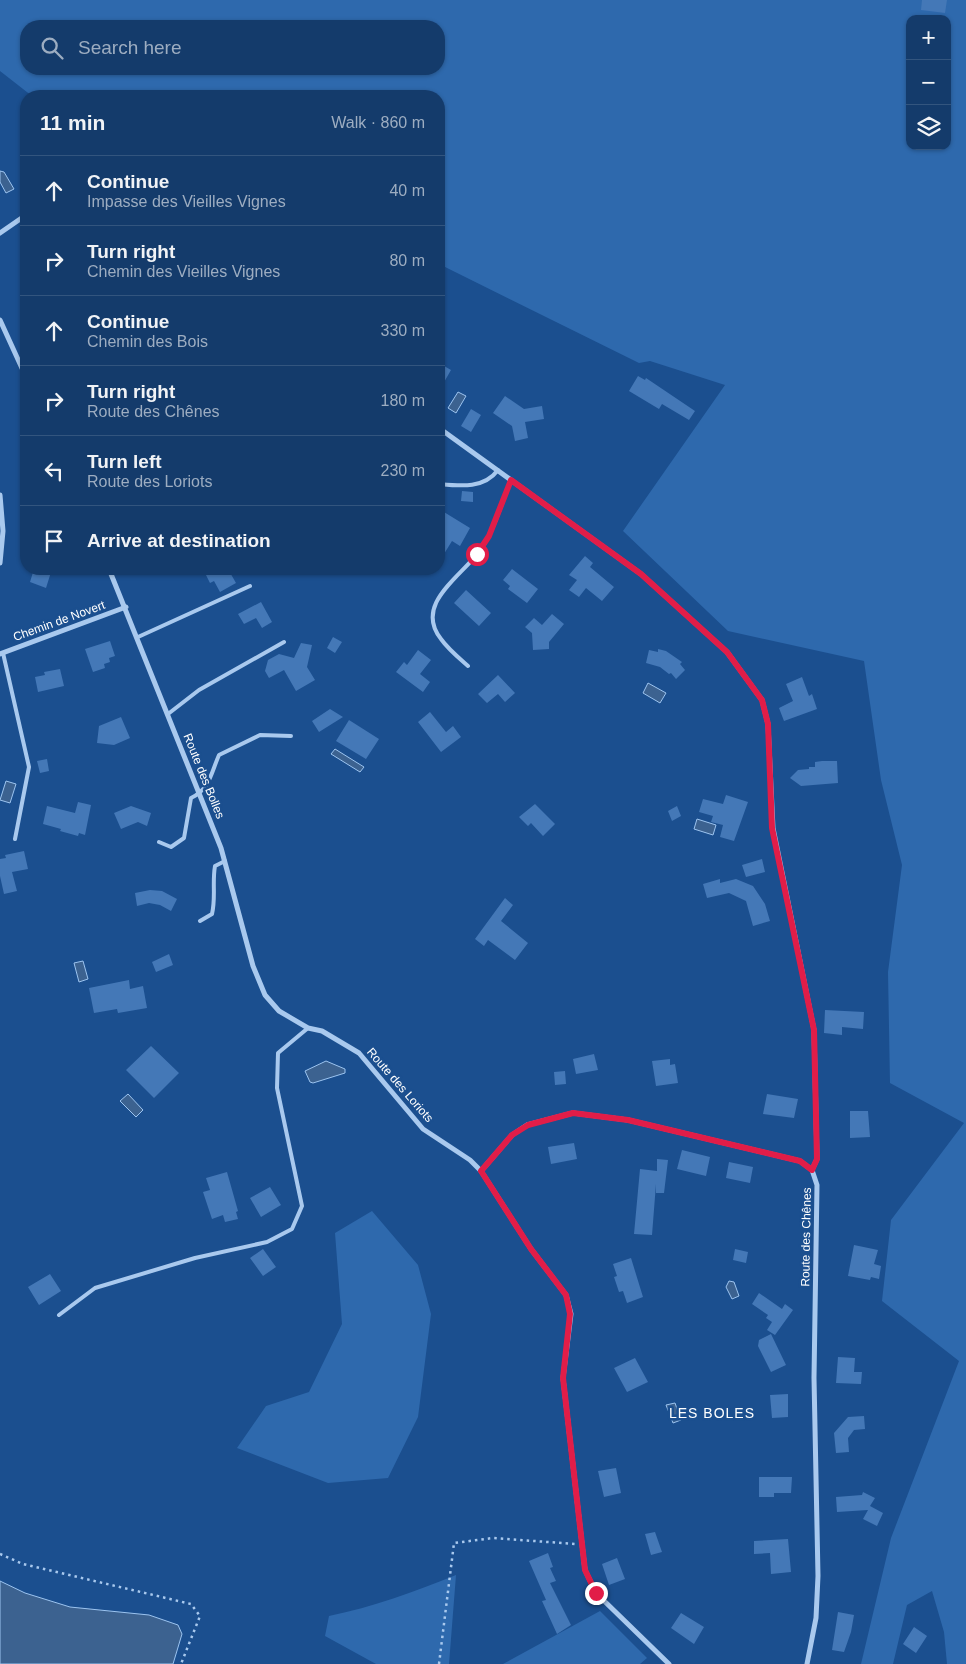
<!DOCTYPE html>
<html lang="en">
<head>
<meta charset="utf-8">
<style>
  :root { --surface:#143b6b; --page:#1d4271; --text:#f1f3f6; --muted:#9dadc1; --line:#33557e }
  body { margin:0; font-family:Arial,sans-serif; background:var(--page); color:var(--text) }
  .controls { position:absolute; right:15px; top:15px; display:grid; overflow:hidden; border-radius:10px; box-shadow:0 1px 4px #0004 }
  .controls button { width:45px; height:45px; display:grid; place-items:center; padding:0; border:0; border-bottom:1px solid var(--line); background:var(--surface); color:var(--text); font:25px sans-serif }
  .stop { position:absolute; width:15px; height:15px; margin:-11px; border:4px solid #e11d48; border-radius:50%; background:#fff }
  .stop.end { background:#e11d48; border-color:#fff; box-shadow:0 1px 5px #0008 }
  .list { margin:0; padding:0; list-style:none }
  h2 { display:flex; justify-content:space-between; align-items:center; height:65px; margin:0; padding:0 20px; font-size:21px }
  h2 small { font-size:16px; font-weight:400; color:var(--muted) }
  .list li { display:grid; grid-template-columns:32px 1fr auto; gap:15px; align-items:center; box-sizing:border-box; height:70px; padding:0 20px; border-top:1px solid var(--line) }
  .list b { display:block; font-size:19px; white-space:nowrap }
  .list p { margin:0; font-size:16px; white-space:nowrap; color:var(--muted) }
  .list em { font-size:16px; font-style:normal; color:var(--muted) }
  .icon { flex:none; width:28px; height:28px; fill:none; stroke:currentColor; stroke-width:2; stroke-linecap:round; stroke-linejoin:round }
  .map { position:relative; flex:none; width:966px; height:1664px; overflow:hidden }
  .search { position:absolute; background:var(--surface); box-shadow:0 1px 4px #0004; left:20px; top:20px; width:425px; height:55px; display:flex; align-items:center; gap:12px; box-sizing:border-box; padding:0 18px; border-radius:20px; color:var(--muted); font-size:19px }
  .panel { position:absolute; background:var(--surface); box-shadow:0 1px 4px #0004; left:20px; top:90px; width:425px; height:485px; border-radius:20px }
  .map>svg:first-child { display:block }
</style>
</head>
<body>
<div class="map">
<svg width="966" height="1664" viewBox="0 0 966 1664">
  <rect width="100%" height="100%" fill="#1b4f8f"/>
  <path fill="#2e69ad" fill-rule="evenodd" d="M0,0H966V1664H947L944,1632L932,1591L907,1605L893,1664H861L891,1538L959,1361L882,1301L891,1220L964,1123L890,1083L888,972L902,865L881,780L864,661L728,631L623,531L725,385L650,361L639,363L439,264V96H32L0,71ZM910,19H947V146H910ZM26,26H439V69H26Z
    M372,1211L418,1265L431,1314L418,1417L388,1478L328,1483L237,1448L266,1406L309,1392L342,1324L335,1233Z
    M456,1575L449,1664H376L325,1636L329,1616C373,1607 414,1592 456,1575Z
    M600,1611L647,1658L640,1664H503Z"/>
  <path fill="#3c6290" stroke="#9cc4f0" d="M0,171L4,172L14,189L6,193L0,182Z
    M458,392L466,396L456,413L448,408Z
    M648,683L666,693L660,703L643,693Z
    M335,749L364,767L360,772L331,754Z
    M6,781L16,784L10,803L0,800Z
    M697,819L716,825L713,835L694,829Z
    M83,961L88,979L79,982L74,963Z
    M326,1061L345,1069V1073L313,1083L310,1082L305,1071Z
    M128,1094L143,1110L136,1117L120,1101Z
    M729,1281L734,1282L739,1296L732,1299L726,1287Z
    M675,1403L681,1420L673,1423L666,1405Z
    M0,1581L25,1593L70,1607L149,1615L178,1625L182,1634L173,1664H0Z"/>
  <path fill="#4478b7" d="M922,0H947L945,13L921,10Z
    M439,363L451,370L439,391Z
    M638,376L645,380L646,378L695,411L689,420L662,404L659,409L629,391Z
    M505,396L524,409L542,406L544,419L525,422L528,438L515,441L512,426L493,413Z
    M471,409L481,415L471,432L461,426Z
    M462,491L473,492V502L461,501Z
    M439,509L470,528L460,546L452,541L439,562Z
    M585,556L593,563L590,567L614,587L602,601L586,588L579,597L569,590L577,580L569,575Z
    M34,569H52L46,588L30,582Z
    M213,569H228L236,583L220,592L214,581L210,583L205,573Z
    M512,569L538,589L527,603L508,589L510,586L503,580Z
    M466,590L491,613L479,626L454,603Z
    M261,602L272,622L262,628L256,618L244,624L238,614Z
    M552,614L564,624L549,642V649L533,650L532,633L525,627L534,618L542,625Z
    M333,637L342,642L335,653L327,648Z
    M110,641L115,656L109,658L110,662L104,664L105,668L93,672L85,649Z
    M301,643L312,645L307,667L315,680L296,691L284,670L269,678L265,671L268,660L279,654L294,658Z
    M658,649L666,651L682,662L680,664L685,670L676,679L671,673L669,674L660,667L646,663L649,650L658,652Z
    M418,650L431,660L420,674L430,682L423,692L396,672L404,662L407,665Z
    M60,669L64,686L38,692L35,677L45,675L44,672Z
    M498,675L515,693L505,702L498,694L487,703L478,694Z
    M802,677L809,696L812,694L817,709L784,721L779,708L793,701L786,684Z
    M330,709L343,717L319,732L312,721Z
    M430,712L446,732L453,726L461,737L441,752L418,722Z
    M121,717L130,738L114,745L97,743L99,726Z
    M349,720L379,739L366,759L336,741Z
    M47,759L49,771L40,773L37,761Z
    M822,761H837L838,783L801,786L790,778L798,770L809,769V767H815V762Z
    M726,795L748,802L734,841L720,837L723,825L711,822L713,816L699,812L703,799L723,804Z
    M78,802L91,805L85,835L79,833L78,836L60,831L61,829L43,824L47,806L75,813Z
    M535,804L555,824L543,836L531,823L528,826L519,817Z
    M131,806L151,813L147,826L138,822L121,829L114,813Z
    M677,806L681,816L672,821L668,811Z
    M24,851L28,869L12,872L17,891L4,894L0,876V859L6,858L5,855Z
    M762,859L765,872L746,877L742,865Z
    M720,879V883L736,879L753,886L765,904L770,921L753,926L746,901L729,893L707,898L703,884Z
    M150,890L162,891L177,899L171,911L160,905L149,903L137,906L135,893Z
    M505,898L513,905L501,921L528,943L515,960L488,940L484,946L475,939Z
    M169,954L173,965L156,972L152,962Z
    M129,980L130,989L143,986L147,1008L118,1013L117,1009L94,1013L89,988Z
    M825,1010L864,1012L863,1029L842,1027V1035L824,1033Z
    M151,1046L179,1073L154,1098L126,1070Z
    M594,1054L598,1070L576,1074L573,1059Z
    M670,1059V1065L675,1064L678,1083L656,1086L652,1061Z
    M565,1071L566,1084L555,1085L554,1072Z
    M767,1094L798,1099L794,1118L763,1114Z
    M850,1111H868L870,1137L850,1138Z
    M574,1143L577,1159L551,1164L548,1147Z
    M682,1150L710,1157L706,1176L677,1169Z
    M657,1159L668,1160L664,1193H656V1184L652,1235L634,1234L640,1169L657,1171Z
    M729,1162L753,1167L750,1183L726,1178Z
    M227,1172L238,1211L236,1212L238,1219L225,1222L223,1215L212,1219L203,1192L210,1190L206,1178Z
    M270,1187L281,1205L261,1217L250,1198Z
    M854,1245L878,1250L874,1264L881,1266L879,1279L871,1277L870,1280L848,1276Z
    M263,1249L276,1267L263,1276L250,1258Z
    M735,1249L748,1252L746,1263L733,1260Z
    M631,1258L643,1297L627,1303L623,1291L619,1292L614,1277L617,1276L613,1264Z
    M50,1274L61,1291L39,1305L28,1287Z
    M759,1293L782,1309L785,1304L793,1310L775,1335L767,1330L772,1322L766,1318L768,1315L752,1304Z
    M771,1334L786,1365L771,1372L758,1346L759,1340Z
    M838,1357L855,1358L854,1372H862L861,1384L836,1383Z
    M635,1358L648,1382L627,1392L614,1368Z
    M788,1394V1417L772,1418L770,1395Z
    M864,1416L865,1429L854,1430L848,1438L849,1452L836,1453L834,1433L848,1417Z
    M616,1468L621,1493L604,1497L598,1471Z
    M759,1477H792L791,1493H774V1497H759Z
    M863,1492L875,1498L870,1506L883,1513L877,1526L863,1519L868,1510L837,1512L836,1497L862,1495Z
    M655,1532L662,1552L651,1555L645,1534Z
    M788,1539L791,1572L771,1574L770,1553L754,1554V1541Z
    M548,1553L553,1567L550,1568L556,1581L550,1583L571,1625L557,1634L542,1601L546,1600L529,1561Z
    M617,1558L625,1579L609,1585L602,1564Z
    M838,1612L854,1615L851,1632L844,1652L832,1650Z
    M681,1613L704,1627L694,1644L671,1628Z
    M914,1627L927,1636L916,1653L903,1644Z"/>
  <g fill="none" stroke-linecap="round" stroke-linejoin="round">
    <path stroke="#a9c9ee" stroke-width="2.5" stroke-dasharray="2.5 4" stroke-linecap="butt" d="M0,1554L23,1564L191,1604L200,1616L181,1664
      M439,1664L454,1543L493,1538L575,1544"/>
    <path stroke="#a9c9ee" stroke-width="4" d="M439,484C460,486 484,489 498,470
      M138,637L250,586
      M3,653L29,767L15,839
      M468,666C459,658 448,649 441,639C414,605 459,578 478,553C494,532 501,504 511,480
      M168,714L199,690L284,642
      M159,842L171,847L184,838L191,798C210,789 211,773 219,755L260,735L291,736
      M200,921L212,914C216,897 212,883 215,866L225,861
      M59,1315L95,1288L195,1258L267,1242L292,1229L302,1206L277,1088L278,1053L308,1028"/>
    <path stroke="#a9c9ee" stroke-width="5" d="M0,233L26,215
      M0,320L26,377
      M439,428L641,574L727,652L762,700L768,724L773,828L814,1030L817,1159L812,1170
      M0,495L3,531L0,563
      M109,569L221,848L253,966L265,995L279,1011L308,1028L322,1031L359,1053L423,1129L470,1160L481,1171L531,1249L566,1295L571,1314L563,1378L585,1570L596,1593L669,1664
      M0,654L126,607
      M481,1171L512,1135L527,1125L573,1113L628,1120L800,1161L812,1170L817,1185L814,1378L818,1576L816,1618L807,1664"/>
  </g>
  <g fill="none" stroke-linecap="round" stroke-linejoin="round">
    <path stroke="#e11d48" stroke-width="6" d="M477,554L489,536L511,480L641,574L727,652L762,700L768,724L772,828L814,1030L817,1159L812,1170L800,1161L628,1120L573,1113L528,1125L512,1135L481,1171L531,1249L566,1295L570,1314L563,1378L585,1570L596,1593"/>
  </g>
  <g text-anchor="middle" stroke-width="5" stroke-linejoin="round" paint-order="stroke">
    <g font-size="12" fill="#fff" stroke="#1b4f8f">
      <text transform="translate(59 621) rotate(-20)" y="4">Chemin de Novert</text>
      <text transform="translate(204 776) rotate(68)" y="4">Route des Bolles</text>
      <text transform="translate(400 1085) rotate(49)" y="4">Route des Loriots</text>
      <text transform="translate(806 1237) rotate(-89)" y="4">Route des Chênes</text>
    </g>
    <g font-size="14" letter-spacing="1" fill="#fff" stroke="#1b4f8f">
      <text x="712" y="1418">LES BOLES</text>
    </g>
  </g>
</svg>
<div class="controls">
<button>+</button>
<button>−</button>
<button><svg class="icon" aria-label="layers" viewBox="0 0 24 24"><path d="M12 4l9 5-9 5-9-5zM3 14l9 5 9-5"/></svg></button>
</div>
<div class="stop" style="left:477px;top:554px"></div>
<div class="stop end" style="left:596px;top:1593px"></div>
<div class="search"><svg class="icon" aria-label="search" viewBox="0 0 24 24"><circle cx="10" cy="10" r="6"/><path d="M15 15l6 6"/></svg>Search here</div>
<section class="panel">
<h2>11 min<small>Walk · 860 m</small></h2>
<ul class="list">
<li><svg class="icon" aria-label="ahead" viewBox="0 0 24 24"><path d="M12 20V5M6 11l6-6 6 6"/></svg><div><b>Continue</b><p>Impasse des Vieilles Vignes</p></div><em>40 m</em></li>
<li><svg class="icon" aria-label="right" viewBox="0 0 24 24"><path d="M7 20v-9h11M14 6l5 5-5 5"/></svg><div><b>Turn right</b><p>Chemin des Vieilles Vignes</p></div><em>80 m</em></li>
<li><svg class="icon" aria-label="ahead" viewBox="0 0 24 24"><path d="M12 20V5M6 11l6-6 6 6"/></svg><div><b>Continue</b><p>Chemin des Bois</p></div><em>330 m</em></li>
<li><svg class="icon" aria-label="right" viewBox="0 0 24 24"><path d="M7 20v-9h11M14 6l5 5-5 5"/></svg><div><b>Turn right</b><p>Route des Chênes</p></div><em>180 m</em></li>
<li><svg class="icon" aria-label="left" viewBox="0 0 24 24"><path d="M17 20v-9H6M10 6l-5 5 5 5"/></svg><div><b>Turn left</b><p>Route des Loriots</p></div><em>230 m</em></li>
<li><svg class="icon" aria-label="arrive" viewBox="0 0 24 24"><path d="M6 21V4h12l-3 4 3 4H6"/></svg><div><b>Arrive at destination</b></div></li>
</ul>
</section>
</div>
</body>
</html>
